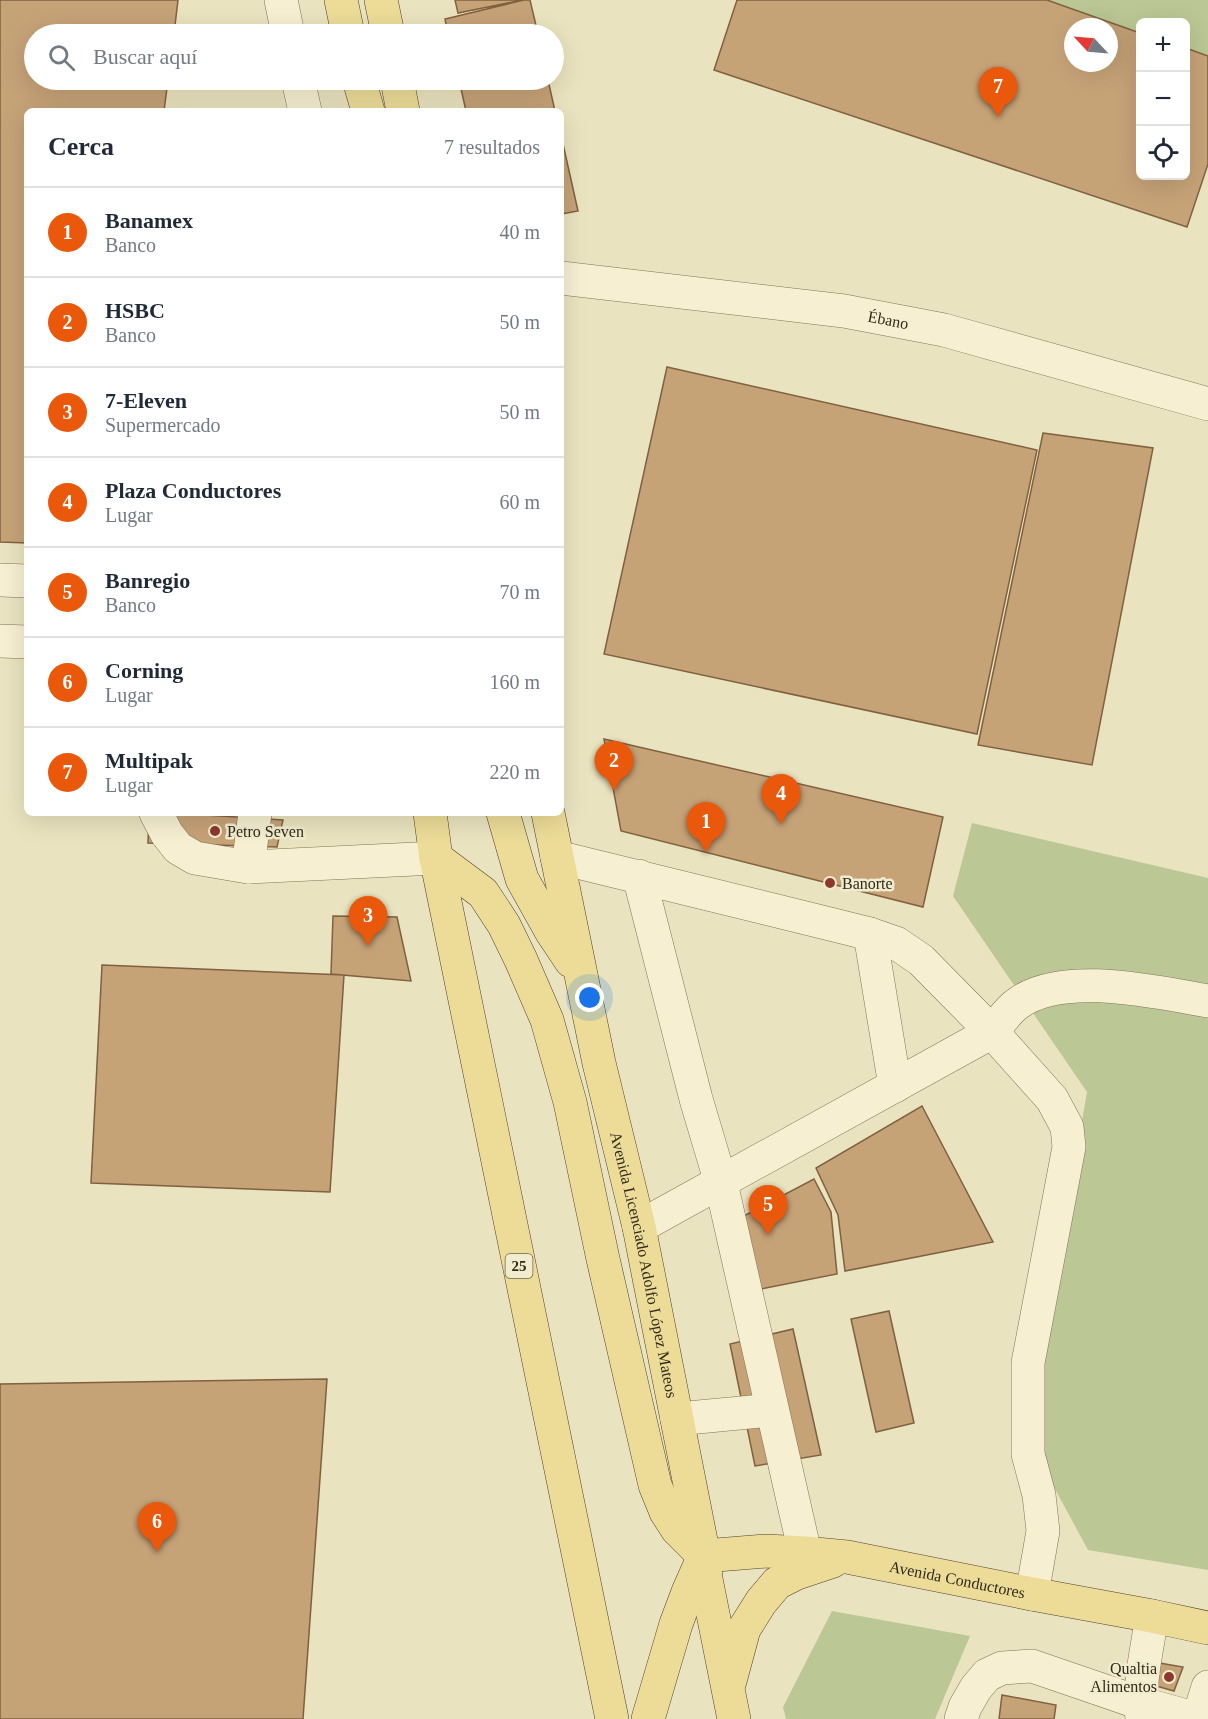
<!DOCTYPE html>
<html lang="es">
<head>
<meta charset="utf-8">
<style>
  :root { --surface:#fff; --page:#f6f6f7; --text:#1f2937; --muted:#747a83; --line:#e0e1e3; --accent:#ea580c }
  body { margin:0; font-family:"Times New Roman",serif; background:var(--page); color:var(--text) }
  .controls { position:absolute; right:18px; top:18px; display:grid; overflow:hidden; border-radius:9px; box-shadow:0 6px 24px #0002 }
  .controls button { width:54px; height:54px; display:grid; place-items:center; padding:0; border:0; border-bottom:2px solid var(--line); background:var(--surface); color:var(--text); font:30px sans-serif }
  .compass { position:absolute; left:1064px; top:18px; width:54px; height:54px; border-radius:50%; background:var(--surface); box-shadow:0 6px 24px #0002; rotate:296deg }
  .you { position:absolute; left:590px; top:998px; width:21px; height:21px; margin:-15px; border:4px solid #fff; border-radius:50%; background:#1a73e8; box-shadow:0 0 0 9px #1a73e833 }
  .badge { display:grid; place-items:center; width:39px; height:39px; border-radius:50%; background:var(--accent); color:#fff; font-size:20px; font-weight:700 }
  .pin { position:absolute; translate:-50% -50px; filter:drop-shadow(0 2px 3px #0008) }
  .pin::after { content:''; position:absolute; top:32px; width:21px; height:18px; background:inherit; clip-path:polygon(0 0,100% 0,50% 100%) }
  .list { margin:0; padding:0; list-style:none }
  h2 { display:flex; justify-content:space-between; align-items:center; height:78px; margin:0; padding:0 24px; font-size:26px }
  h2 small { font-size:20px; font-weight:400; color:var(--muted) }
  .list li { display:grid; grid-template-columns:39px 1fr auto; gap:18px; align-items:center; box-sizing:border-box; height:90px; padding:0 24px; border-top:2px solid var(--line) }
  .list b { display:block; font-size:22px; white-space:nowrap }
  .list p { margin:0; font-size:20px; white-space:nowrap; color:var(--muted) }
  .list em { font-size:20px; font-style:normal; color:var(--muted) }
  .icon { flex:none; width:33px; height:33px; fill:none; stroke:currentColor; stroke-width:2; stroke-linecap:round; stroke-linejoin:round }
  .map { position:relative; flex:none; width:1208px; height:1719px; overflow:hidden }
  .search { position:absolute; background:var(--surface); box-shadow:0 6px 24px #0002; left:24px; top:24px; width:540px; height:66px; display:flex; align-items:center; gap:15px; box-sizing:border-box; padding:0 21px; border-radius:33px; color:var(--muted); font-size:22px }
  .panel { position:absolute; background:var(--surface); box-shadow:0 6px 24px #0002; left:24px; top:108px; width:540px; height:708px; border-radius:9px }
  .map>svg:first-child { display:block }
</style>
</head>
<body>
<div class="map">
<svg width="1208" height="1719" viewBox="0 0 1208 1719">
  <rect width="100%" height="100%" fill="#eae3bf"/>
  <path fill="#bbc794" d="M1047,0H1208V56L1186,48V22H1140V33Z
    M972,823L1208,878V1570L1088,1550L1027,1437L1087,1092L953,896Z
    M832,1611L970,1636L935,1719H786L783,1707Z"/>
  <path fill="#c6a277" stroke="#7f6140" stroke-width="1.5" fill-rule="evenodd" d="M0,0H178L174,34H34V80H168L164,111H27V543L0,542Z
    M455,0H523L458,13Z
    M524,0H530L538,34H448L445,19Z
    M737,0H1047L1140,33V176H1186V48L1208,56V164L1187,227L714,70ZM1073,27H1109V63H1073Z
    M459,80H548L555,111H466Z
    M561,135L578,211L561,214Z
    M667,367L1037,450L977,734L604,654Z
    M1043,433L1153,448L1092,765L978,745Z
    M604,739L943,817L923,907L621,831Z
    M149,813H174L283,820L277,847L148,843Z
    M333,916L397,917L411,981L331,974Z
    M102,965L344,975L330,1192L91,1183Z
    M922,1106L993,1242L845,1271L838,1215L816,1168Z
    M814,1179L831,1212L837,1274L761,1289L742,1217Z
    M889,1311L914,1423L876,1432L851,1319Z
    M793,1329L821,1455L755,1466L730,1344Z
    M327,1379L303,1719H0V1384Z
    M1154,1662L1183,1667L1174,1691L1156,1686Z
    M1002,1695L1056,1705L1054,1719H999Z"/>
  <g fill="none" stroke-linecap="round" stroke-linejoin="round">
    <g stroke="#827359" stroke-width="34">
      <g id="minor">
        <path d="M281,0L288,34"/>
        <path d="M298,80L305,111"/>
        <path id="s1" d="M561,278L844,311L944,330L1208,404"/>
        <path d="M0,580L27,581"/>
        <path d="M0,641L27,642"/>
        <path d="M156,813L167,834L178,848L195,858L248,867L436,858"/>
        <path d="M557,857L838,926L870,934L896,943L921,960L992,1032L1052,1099L1067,1127L1069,1147L1028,1363V1454L1039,1495L1043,1531L1032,1594"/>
        <path d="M248,867L255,813"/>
        <path d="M639,876L696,1099L721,1183L805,1553"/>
        <path d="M870,934L895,1086"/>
        <path d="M639,1227L992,1032C1000,1023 1007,1011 1017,1004C1061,970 1156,992 1208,1001"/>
        <path d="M677,1419L772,1410"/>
        <path d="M961,1719L965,1707L976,1688L987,1675L1002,1668L1032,1666L1140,1703L1197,1719"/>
        <path d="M1142,1719C1138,1685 1147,1650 1152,1616"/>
        <path d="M1198,1719L1208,1687"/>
      </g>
    </g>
    <g stroke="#4f412d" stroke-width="34">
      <g id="major">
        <path d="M341,0L348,34"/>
        <path d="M381,0L388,34"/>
        <path d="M359,80L368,111"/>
        <path d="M397,80L403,111"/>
        <path d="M430,813L436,858L612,1719"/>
        <path d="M503,813L522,879L551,931L571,961"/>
        <path id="s2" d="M548,813L599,1063L639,1227L704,1556L706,1579L734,1719"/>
        <path d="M436,858L483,893L504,925L521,960L547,1020L570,1102L603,1259L655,1485L666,1512L677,1529L704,1556"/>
        <path id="s3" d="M704,1556L766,1551L805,1553L847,1557L1032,1594L1152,1616L1208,1628"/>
        <path d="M730,1681L744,1629L761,1602L777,1583L797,1573L833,1561"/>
        <path d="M648,1719L676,1624L688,1592L704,1556"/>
      </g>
    </g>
    <use href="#minor" stroke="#f6efd2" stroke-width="33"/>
    <use href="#major" stroke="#ecdc98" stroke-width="33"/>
  </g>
  <g fill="#8d382d" stroke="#f2ecce" stroke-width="2">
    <circle cx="215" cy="831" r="6"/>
    <circle cx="830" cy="883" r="6"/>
    <circle cx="1169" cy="1677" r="6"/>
  </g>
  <g text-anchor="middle" stroke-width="5" stroke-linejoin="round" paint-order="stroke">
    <rect fill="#f2ecce" stroke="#6c6451" stroke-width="1.5" x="505.5" y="1254" width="27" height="24" rx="4.5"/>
    <g font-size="15" font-weight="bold" fill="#322a1c">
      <text x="519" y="1271">25</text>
    </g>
    <g font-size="16" fill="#322a1c" stroke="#f2ecce">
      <text dy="6" stroke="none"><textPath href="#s1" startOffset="330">Ébano</textPath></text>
      <text dy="6" stroke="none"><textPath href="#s2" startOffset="462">Avenida Licenciado Adolfo López Mateos</textPath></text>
      <text dy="6" stroke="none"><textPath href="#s3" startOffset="256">Avenida Conductores</textPath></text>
    </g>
    <g font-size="16" fill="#322a1c" stroke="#f2ecce" text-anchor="start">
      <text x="227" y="837">Petro Seven</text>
      <text x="842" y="889">Banorte</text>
      <text x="1157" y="1674" text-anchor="end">Qualtia<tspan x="1157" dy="18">Alimentos</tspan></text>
    </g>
  </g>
</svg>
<div class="controls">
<button>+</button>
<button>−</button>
<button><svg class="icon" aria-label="locate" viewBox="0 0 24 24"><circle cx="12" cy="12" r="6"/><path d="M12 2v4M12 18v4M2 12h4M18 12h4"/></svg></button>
</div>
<svg class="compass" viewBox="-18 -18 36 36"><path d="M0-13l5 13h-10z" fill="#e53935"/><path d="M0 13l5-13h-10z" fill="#747a83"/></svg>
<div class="you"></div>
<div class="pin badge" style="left:706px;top:852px">1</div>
<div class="pin badge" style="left:614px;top:791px">2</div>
<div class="pin badge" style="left:368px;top:946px">3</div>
<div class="pin badge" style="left:781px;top:824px">4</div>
<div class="pin badge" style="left:768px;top:1235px">5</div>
<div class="pin badge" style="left:157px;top:1552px">6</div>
<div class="pin badge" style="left:998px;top:117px">7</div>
<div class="search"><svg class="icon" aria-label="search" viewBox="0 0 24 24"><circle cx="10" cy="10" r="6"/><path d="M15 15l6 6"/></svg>Buscar aquí</div>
<section class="panel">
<h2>Cerca<small>7 resultados</small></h2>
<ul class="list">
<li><span class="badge">1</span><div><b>Banamex</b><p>Banco</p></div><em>40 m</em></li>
<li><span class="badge">2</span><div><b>HSBC</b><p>Banco</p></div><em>50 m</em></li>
<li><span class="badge">3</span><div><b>7-Eleven</b><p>Supermercado</p></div><em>50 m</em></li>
<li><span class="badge">4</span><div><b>Plaza Conductores</b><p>Lugar</p></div><em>60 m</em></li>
<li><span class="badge">5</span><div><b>Banregio</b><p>Banco</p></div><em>70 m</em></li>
<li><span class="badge">6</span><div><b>Corning</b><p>Lugar</p></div><em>160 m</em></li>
<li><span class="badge">7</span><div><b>Multipak</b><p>Lugar</p></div><em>220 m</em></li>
</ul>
</section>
</div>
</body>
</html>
